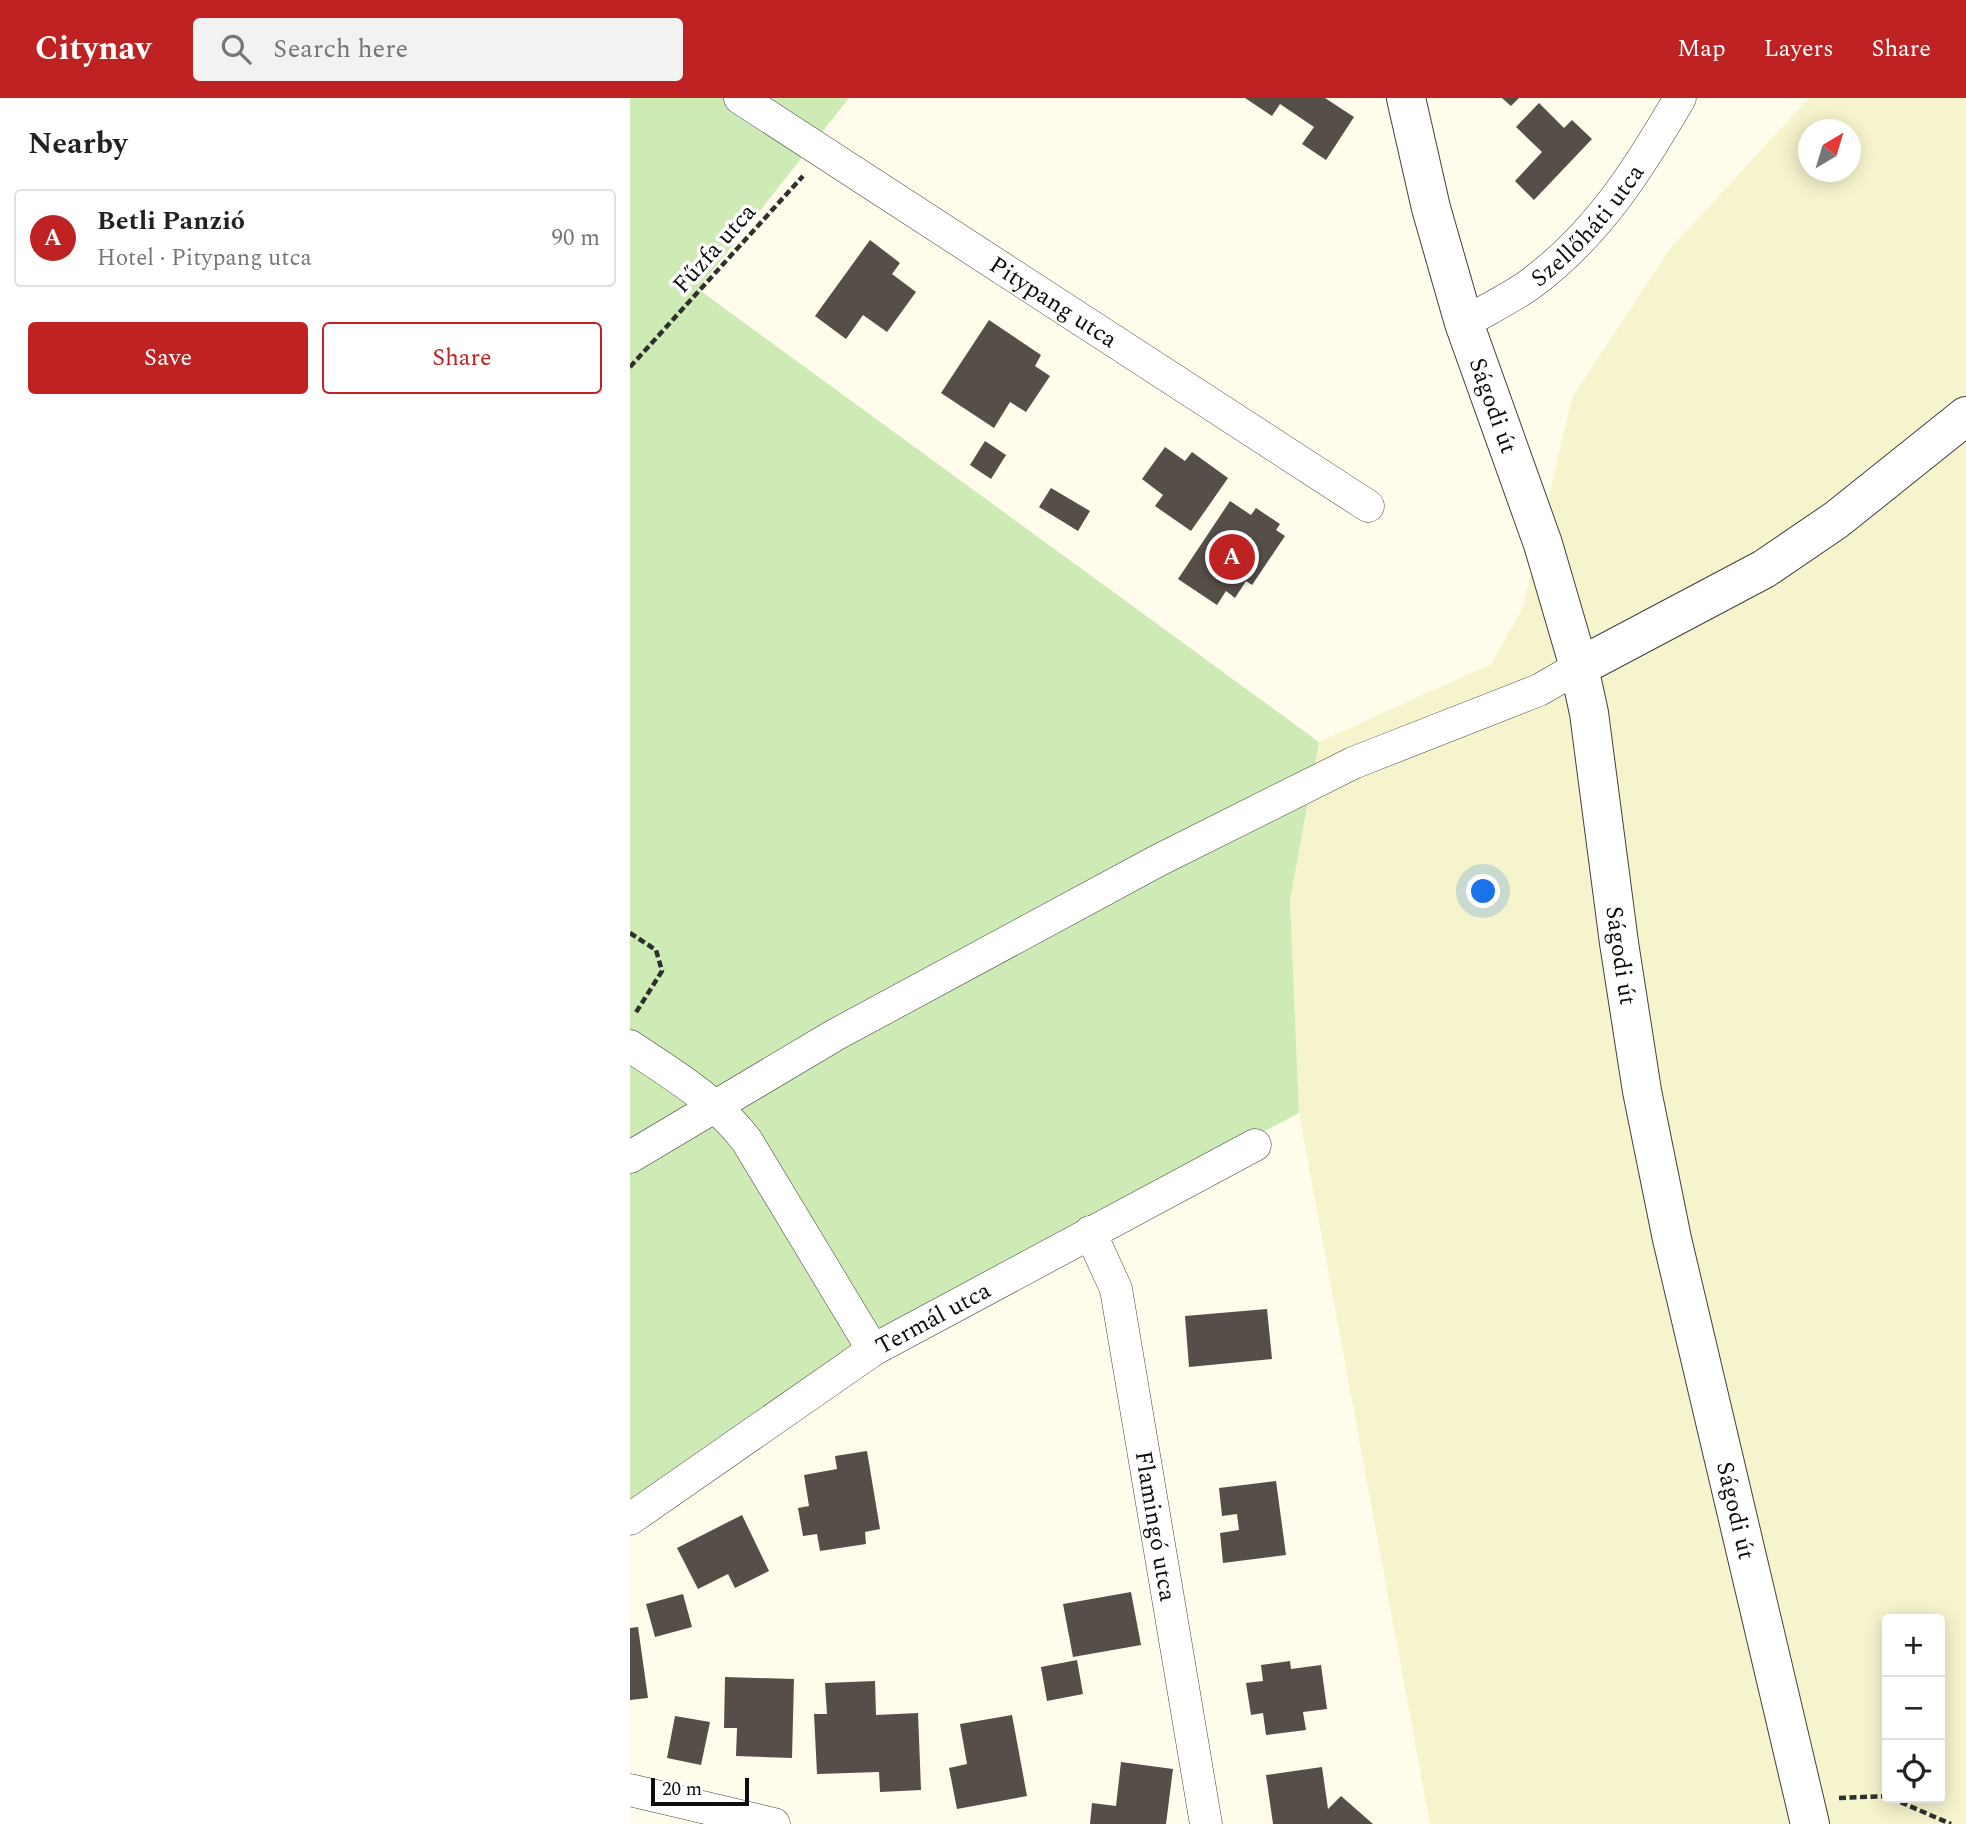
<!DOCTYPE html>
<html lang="en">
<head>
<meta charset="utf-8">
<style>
  :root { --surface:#fff; --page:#f2f2f2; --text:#222; --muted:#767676; --line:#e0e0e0; --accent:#bf2222 }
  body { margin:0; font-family:Spectral,serif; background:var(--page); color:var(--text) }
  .controls { position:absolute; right:21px; bottom:21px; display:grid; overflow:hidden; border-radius:7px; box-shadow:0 4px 18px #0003 }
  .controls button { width:63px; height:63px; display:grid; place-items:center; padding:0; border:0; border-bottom:2px solid var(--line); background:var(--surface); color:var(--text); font:35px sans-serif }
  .compass { position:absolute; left:1168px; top:21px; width:63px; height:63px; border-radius:50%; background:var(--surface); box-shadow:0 4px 18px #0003; rotate:38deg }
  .scale { position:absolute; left:21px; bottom:18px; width:98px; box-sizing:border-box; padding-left:7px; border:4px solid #0d0d0d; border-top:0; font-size:19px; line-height:24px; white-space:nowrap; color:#0d0d0d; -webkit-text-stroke:5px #fff; paint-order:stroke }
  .you { position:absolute; left:854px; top:794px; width:24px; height:24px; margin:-18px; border:5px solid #fff; border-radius:50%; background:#1a73e8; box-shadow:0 0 0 10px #1a73e833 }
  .badge { display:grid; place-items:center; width:46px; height:46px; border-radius:50%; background:var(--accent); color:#fff; font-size:23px; font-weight:700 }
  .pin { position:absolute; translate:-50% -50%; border:4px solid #fff; box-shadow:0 2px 7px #0006 }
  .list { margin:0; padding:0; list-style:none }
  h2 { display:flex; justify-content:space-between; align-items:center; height:91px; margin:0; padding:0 28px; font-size:30px }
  h2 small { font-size:23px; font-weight:400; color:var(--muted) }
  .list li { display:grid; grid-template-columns:46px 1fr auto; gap:21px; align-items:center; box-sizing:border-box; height:98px; margin:0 14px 14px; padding:0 14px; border:2px solid var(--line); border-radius:7px }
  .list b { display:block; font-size:26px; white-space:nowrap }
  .list p { margin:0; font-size:23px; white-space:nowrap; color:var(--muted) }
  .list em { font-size:23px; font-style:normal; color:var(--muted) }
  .actions { display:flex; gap:14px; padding:21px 28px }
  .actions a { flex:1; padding:16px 0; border:2px solid var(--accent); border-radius:7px; text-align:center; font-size:24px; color:var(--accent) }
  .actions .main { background:var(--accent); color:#fff }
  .icon { flex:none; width:38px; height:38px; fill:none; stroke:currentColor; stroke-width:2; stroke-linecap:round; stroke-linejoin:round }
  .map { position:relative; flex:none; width:1336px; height:1726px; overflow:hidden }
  header { display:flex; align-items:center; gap:42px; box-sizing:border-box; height:98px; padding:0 35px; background:var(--accent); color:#fff }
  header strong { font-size:33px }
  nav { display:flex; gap:38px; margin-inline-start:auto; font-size:24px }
  .search { width:490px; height:63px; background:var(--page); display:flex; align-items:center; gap:18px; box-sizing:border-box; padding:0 24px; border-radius:7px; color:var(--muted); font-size:26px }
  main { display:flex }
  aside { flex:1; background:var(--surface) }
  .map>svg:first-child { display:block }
</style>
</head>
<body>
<header>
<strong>Citynav</strong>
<div class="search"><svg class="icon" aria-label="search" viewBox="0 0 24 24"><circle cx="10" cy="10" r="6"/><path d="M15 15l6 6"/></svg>Search here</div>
<nav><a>Map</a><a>Layers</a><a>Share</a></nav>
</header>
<main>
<aside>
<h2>Nearby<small></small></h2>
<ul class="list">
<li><span class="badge">A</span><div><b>Betli Panzió</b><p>Hotel · Pitypang utca</p></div><em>90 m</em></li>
</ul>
<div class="actions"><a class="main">Save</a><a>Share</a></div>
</aside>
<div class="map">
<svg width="1336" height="1726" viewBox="0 0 1336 1726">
  <rect width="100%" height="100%" fill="#fffcec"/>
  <path fill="#f5f4cc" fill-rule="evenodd" d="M1179,0H1336V1726H800L669,1015L660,802L689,644L861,566L893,509L942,300L1039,152ZM1178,32H1220V74H1178ZM1257,1521H1310V1700H1257Z"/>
  <path fill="#ceeab5" d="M0,0H219L68,191L689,644L660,802L669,1015L255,1232L0,1415Z"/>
  <path fill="#564e49" d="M615,0H695L724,19L696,62L672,46L684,29L650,6L642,18Z
    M872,0H889L881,8Z
    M909,5L934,30L942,22L962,41L904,102L885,83L912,54L886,29Z
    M240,142L270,165L262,176L286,194L257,234L233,217L216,241L185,218Z
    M359,222L411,257L405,268L420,278L396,314L380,304L364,330L311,295Z
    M355,343L376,357L361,381L340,367Z
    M535,349L555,363L562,354L598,380L561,433L525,408L533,397L512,381Z
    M421,390L460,413L448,433L409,409Z
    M600,403L621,417L626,410L650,426L646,432L655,438L622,487L616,483L605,500L596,493L587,507L548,481Z
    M637,1211L642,1261L559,1269L555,1218Z
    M237,1353L250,1431L235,1434L236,1446L190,1453L187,1436L173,1438L168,1410L179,1408L174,1377L207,1371L205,1358Z
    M646,1383L656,1457L593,1465L590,1435L609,1432L607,1416L592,1418L589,1390Z
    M112,1417L139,1473L105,1490L98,1476L68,1491L47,1450Z
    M501,1494L511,1547L443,1559L433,1506Z
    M53,1496L62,1529L25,1539L16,1506Z
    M8,1529L18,1600L0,1602V1530Z
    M447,1562L453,1596L417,1603L411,1569Z
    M660,1563L661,1571L691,1567L697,1611L673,1614L676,1632L636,1637L633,1615L621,1617L616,1585L633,1583L631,1567Z
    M95,1579L164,1581L162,1660L106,1658L107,1630H94Z
    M245,1583L246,1617L288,1615L291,1692L250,1694L249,1674L187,1676L184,1616H197L195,1585Z
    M382,1617L397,1698L327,1711L319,1670L337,1666L330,1626Z
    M45,1618L80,1624L71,1667L37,1660Z
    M491,1664L543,1671L536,1726H460L462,1705L486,1708Z
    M692,1669L698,1711L711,1698L743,1726H643L636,1677Z"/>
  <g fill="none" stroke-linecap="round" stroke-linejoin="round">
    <g stroke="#404040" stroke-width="33">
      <g id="minor">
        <path id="s1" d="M110,0L738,408"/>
        <path id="s2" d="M834,225C856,212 879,201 899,187C968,136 1008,72 1050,0"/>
        <path d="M0,948C42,976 86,1002 117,1043L243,1252"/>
        <path d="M0,1059L205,937L529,762L723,665L909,592L949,569"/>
        <path id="s3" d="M460,1134L486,1191L576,1726"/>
        <path id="s4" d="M0,1421L243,1252L625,1047"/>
        <path d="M0,1692L144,1726"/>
      </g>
    </g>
    <g stroke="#404040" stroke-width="40">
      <g id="tertiary">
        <path id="s5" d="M776,0L801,110L834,225L913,446L949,569L959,615L989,845L1012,993L1042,1141L1180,1726"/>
        <path d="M949,569L1134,471L1206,422L1336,318"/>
      </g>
    </g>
    <path stroke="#2f2f2f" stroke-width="4.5" stroke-dasharray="7 3.5" stroke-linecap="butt" d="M0,269L173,78
      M0,835L26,852L32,873L5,916
      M1209,1700L1257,1698
      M1261,1700L1321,1726"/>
    <use href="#minor" stroke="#fff" stroke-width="32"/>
    <use href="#tertiary" stroke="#fff" stroke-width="38"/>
  </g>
  <g text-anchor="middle" stroke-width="7" stroke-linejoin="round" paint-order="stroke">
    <g font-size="24" fill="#0d0d0d" stroke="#fff">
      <text dy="8" stroke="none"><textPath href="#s2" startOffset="159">Szellőháti utca</textPath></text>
      <text transform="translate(84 150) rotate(-48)" y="8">Fűzfa utca</text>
      <text dy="8" stroke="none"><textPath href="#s1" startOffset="374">Pitypang utca</textPath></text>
      <text dy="8" stroke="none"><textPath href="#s5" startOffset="320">Ságodi út</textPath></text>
      <text dy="8" stroke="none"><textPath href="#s5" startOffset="887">Ságodi út</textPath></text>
      <text dy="8" stroke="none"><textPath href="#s4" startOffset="364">Termál utca</textPath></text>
      <text dy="8" stroke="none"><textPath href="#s5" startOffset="1454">Ságodi út</textPath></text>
      <text dy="8" stroke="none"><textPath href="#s3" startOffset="303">Flamingó utca</textPath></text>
    </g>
  </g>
</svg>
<div class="controls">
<button>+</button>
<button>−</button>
<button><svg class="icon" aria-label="locate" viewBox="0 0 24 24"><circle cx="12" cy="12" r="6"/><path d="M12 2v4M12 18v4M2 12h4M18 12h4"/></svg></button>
</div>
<svg class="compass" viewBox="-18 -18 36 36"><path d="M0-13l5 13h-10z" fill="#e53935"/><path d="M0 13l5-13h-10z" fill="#767676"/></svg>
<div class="scale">20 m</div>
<div class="you"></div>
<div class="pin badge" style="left:602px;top:459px">A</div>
</div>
</main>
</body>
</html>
